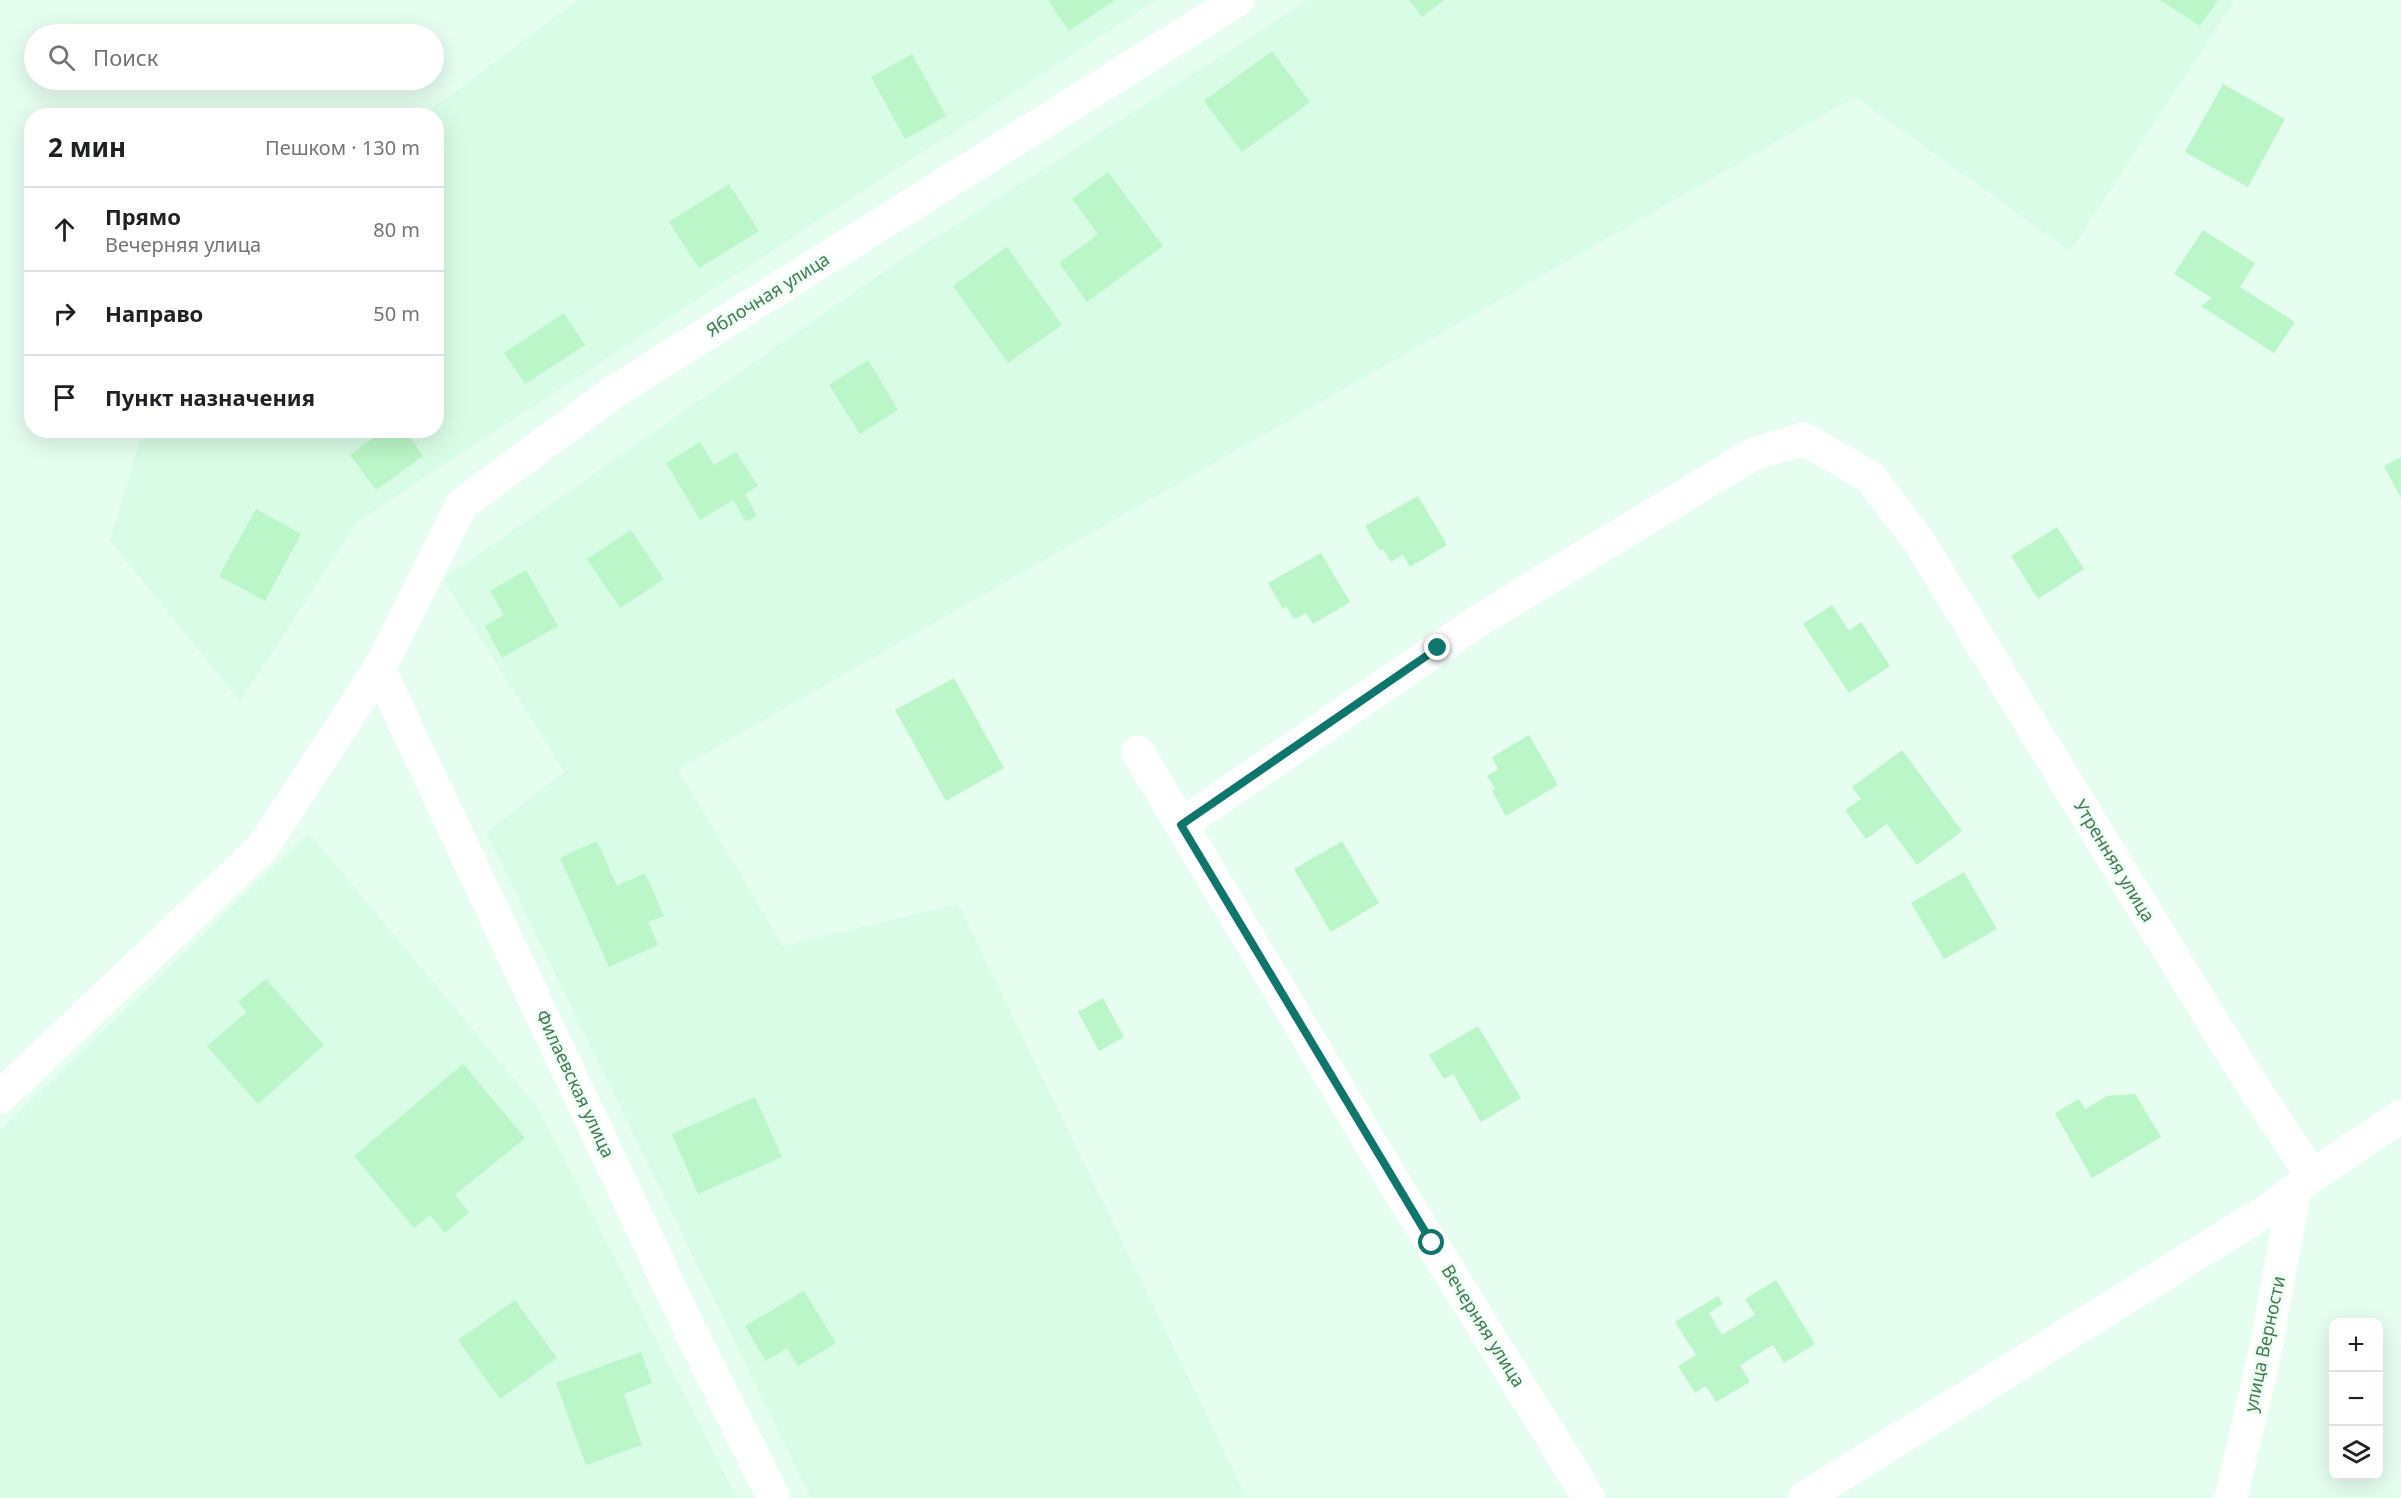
<!DOCTYPE html>
<html lang="ru">
<head>
<meta charset="utf-8">
<style>
  :root { --surface:#fff; --page:#f2f2f2; --text:#202124; --muted:#757577; --line:#e0e0e0 }
  body { margin:0; font-family:"Noto Sans",sans-serif; background:var(--page); color:var(--text) }
  .controls { position:absolute; right:18px; bottom:18px; display:grid; overflow:hidden; border-radius:12px; box-shadow:0 6px 24px #0002 }
  .controls button { width:54px; height:54px; display:grid; place-items:center; padding:0; border:0; border-bottom:2px solid var(--line); background:var(--surface); color:var(--text); font:30px sans-serif }
  .stop { position:absolute; width:18px; height:18px; margin:-14px; border:4px solid #0f766e; border-radius:50%; background:#fff }
  .stop.end { background:#0f766e; border-color:#fff; box-shadow:0 2px 6px #0008 }
  .list { margin:0; padding:0; list-style:none }
  h2 { display:flex; justify-content:space-between; align-items:center; height:78px; margin:0; padding:0 24px; font-size:26px }
  h2 small { font-size:20px; font-weight:400; color:var(--muted) }
  .list li { display:grid; grid-template-columns:39px 1fr auto; gap:18px; align-items:center; box-sizing:border-box; height:84px; padding:0 24px; border-top:2px solid var(--line) }
  .list b { display:block; font-size:22px; white-space:nowrap }
  .list p { margin:0; font-size:20px; white-space:nowrap; color:var(--muted) }
  .list em { font-size:20px; font-style:normal; color:var(--muted) }
  .icon { flex:none; width:33px; height:33px; fill:none; stroke:currentColor; stroke-width:2; stroke-linecap:round; stroke-linejoin:round }
  .map { position:relative; flex:none; width:2401px; height:1498px; overflow:hidden }
  .search { position:absolute; background:var(--surface); box-shadow:0 6px 24px #0002; left:24px; top:24px; width:420px; height:66px; display:flex; align-items:center; gap:15px; box-sizing:border-box; padding:0 21px; border-radius:33px; color:var(--muted); font-size:22px }
  .panel { position:absolute; background:var(--surface); box-shadow:0 6px 24px #0002; left:24px; top:108px; width:420px; height:330px; border-radius:24px }
  .map>svg:first-child { display:block }
</style>
</head>
<body>
<div class="map">
<svg width="2401" height="1498" viewBox="0 0 2401 1498">
  <rect width="100%" height="100%" fill="#e5fef0"/>
  <path fill="#d8fce6" d="M578,0H1156L358,521L240,701L110,541L143,431L436,430V116L423,115Z
    M1309,0H2235L2070,251L1855,97L678,769L783,946L958,904L1247,1498H811L486,832L565,772L443,579L899,261Z
    M309,833L538,1108L737,1498H0V1131Z"/>
  <path fill="#baf6c7" d="M1048,0H1115L1069,31Z
    M1409,0H1444L1422,17Z
    M2160,0H2218L2200,26Z
    M1272,51L1310,102L1242,152L1204,101Z
    M912,54L946,116L905,139L871,77Z
    M2223,84L2285,119L2248,187L2185,152Z
    M1108,172L1163,246L1087,302L1059,263L1098,234L1072,199Z
    M729,184L759,231L699,268L669,222Z
    M2203,230L2255,263L2240,287L2295,322L2274,353L2201,306L2212,298L2174,274Z
    M1007,247L1062,325L1008,363L953,286Z
    M564,313L585,345L525,384L504,353Z
    M868,360L898,410L860,434L829,385Z
    M384,430H405L423,456L376,490L350,455Z
    M700,442L714,465L736,452L758,486L745,494L757,515L746,522L733,500L700,520L666,463Z
    M2401,457V498L2384,466Z
    M1418,496L1447,545L1410,567L1403,555L1391,562L1383,549L1380,551L1365,526Z
    M256,509L301,534L265,601L219,576Z
    M2057,527L2084,569L2038,599L2011,556Z
    M631,530L664,579L620,608L587,559Z
    M1321,553L1350,602L1313,624L1306,613L1294,619L1286,606L1283,609L1268,583Z
    M526,570L558,626L502,658L485,626L504,615L490,591Z
    M1832,605L1849,631L1861,622L1890,666L1849,693L1803,624Z
    M954,678L1004,768L946,801L895,710Z
    M1529,735L1558,785L1506,816L1492,791L1495,789L1487,776L1498,769L1492,757Z
    M1902,750L1962,831L1917,865L1887,824L1866,839L1845,810L1861,799L1852,787Z
    M597,841L617,886L645,873L664,916L648,922L658,945L609,967L560,858Z
    M1342,841L1379,903L1331,932L1294,869Z
    M1964,872L1997,929L1944,959L1911,903Z
    M266,979L324,1045L258,1104L207,1046L247,1012L238,1002Z
    M1103,998L1124,1037L1099,1051L1078,1012Z
    M1478,1026L1521,1098L1481,1122L1453,1074L1444,1079L1429,1055Z
    M463,1064L525,1138L455,1195L469,1212L445,1233L430,1215L414,1228L354,1156Z
    M2135,1094L2161,1137L2092,1178L2055,1113L2079,1099L2085,1109L2107,1096Z
    M755,1097L782,1157L698,1194L672,1134Z
    M1776,1280L1815,1344L1784,1363L1773,1345L1740,1365L1750,1382L1716,1402L1706,1386L1695,1393L1678,1366L1696,1355L1675,1322L1718,1296L1723,1304L1709,1313L1722,1335L1755,1315L1745,1299Z
    M804,1291L836,1343L798,1366L787,1348L766,1361L745,1326Z
    M515,1300L557,1358L500,1399L458,1340Z
    M641,1352L652,1383L624,1394L642,1445L586,1465L556,1383Z"/>
  <g fill="none" stroke-linecap="round" stroke-linejoin="round">
    <path stroke="#fff" stroke-width="33" d="M379,669L691,1332L774,1498
      M1138,752L1395,1184L1589,1498
      M1181,825L1478,621L1753,454L1804,439L1870,477L1920,543L2235,1058L2312,1176
      M0,1097L263,847L379,669L461,505L615,391L1238,0
      M1804,1498L2274,1206L2312,1176L2401,1116
      M2231,1498L2265,1352L2295,1189"/>
  </g>
  <g fill="none" stroke-linecap="round" stroke-linejoin="round">
    <path stroke="#0f766e" stroke-width="8" d="M1432,1243L1181,825L1438,648"/>
  </g>
  <g text-anchor="middle" stroke-width="5" stroke-linejoin="round" paint-order="stroke">
    <g font-size="18" fill="#477a51" stroke="#edfff5">
      <text transform="translate(768 295) rotate(-32)" y="6">Яблочная улица</text>
      <text transform="translate(2114 861) rotate(59)" y="6">Утренняя улица</text>
      <text transform="translate(575 1084) rotate(65)" y="6">Филаевская улица</text>
      <text transform="translate(1483 1326) rotate(58)" y="6">Вечерняя улица</text>
      <text transform="translate(2265 1344) rotate(-78)" y="6">улица Верности</text>
    </g>
  </g>
</svg>
<div class="controls">
<button>+</button>
<button>−</button>
<button><svg class="icon" aria-label="layers" viewBox="0 0 24 24"><path d="M12 4l9 5-9 5-9-5zM3 14l9 5 9-5"/></svg></button>
</div>
<div class="stop" style="left:1432px;top:1243px"></div>
<div class="stop end" style="left:1438px;top:648px"></div>
<div class="search"><svg class="icon" aria-label="search" viewBox="0 0 24 24"><circle cx="10" cy="10" r="6"/><path d="M15 15l6 6"/></svg>Поиск</div>
<section class="panel">
<h2>2 мин<small>Пешком · 130 m</small></h2>
<ul class="list">
<li><svg class="icon" aria-label="ahead" viewBox="0 0 24 24"><path d="M12 20V5M6 11l6-6 6 6"/></svg><div><b>Прямо</b><p>Вечерняя улица</p></div><em>80 m</em></li>
<li><svg class="icon" aria-label="right" viewBox="0 0 24 24"><path d="M7 20v-9h11M14 6l5 5-5 5"/></svg><div><b>Направо</b></div><em>50 m</em></li>
<li><svg class="icon" aria-label="arrive" viewBox="0 0 24 24"><path d="M6 21V4h12l-3 4 3 4H6"/></svg><div><b>Пункт назначения</b></div></li>
</ul>
</section>
</div>
</body>
</html>
